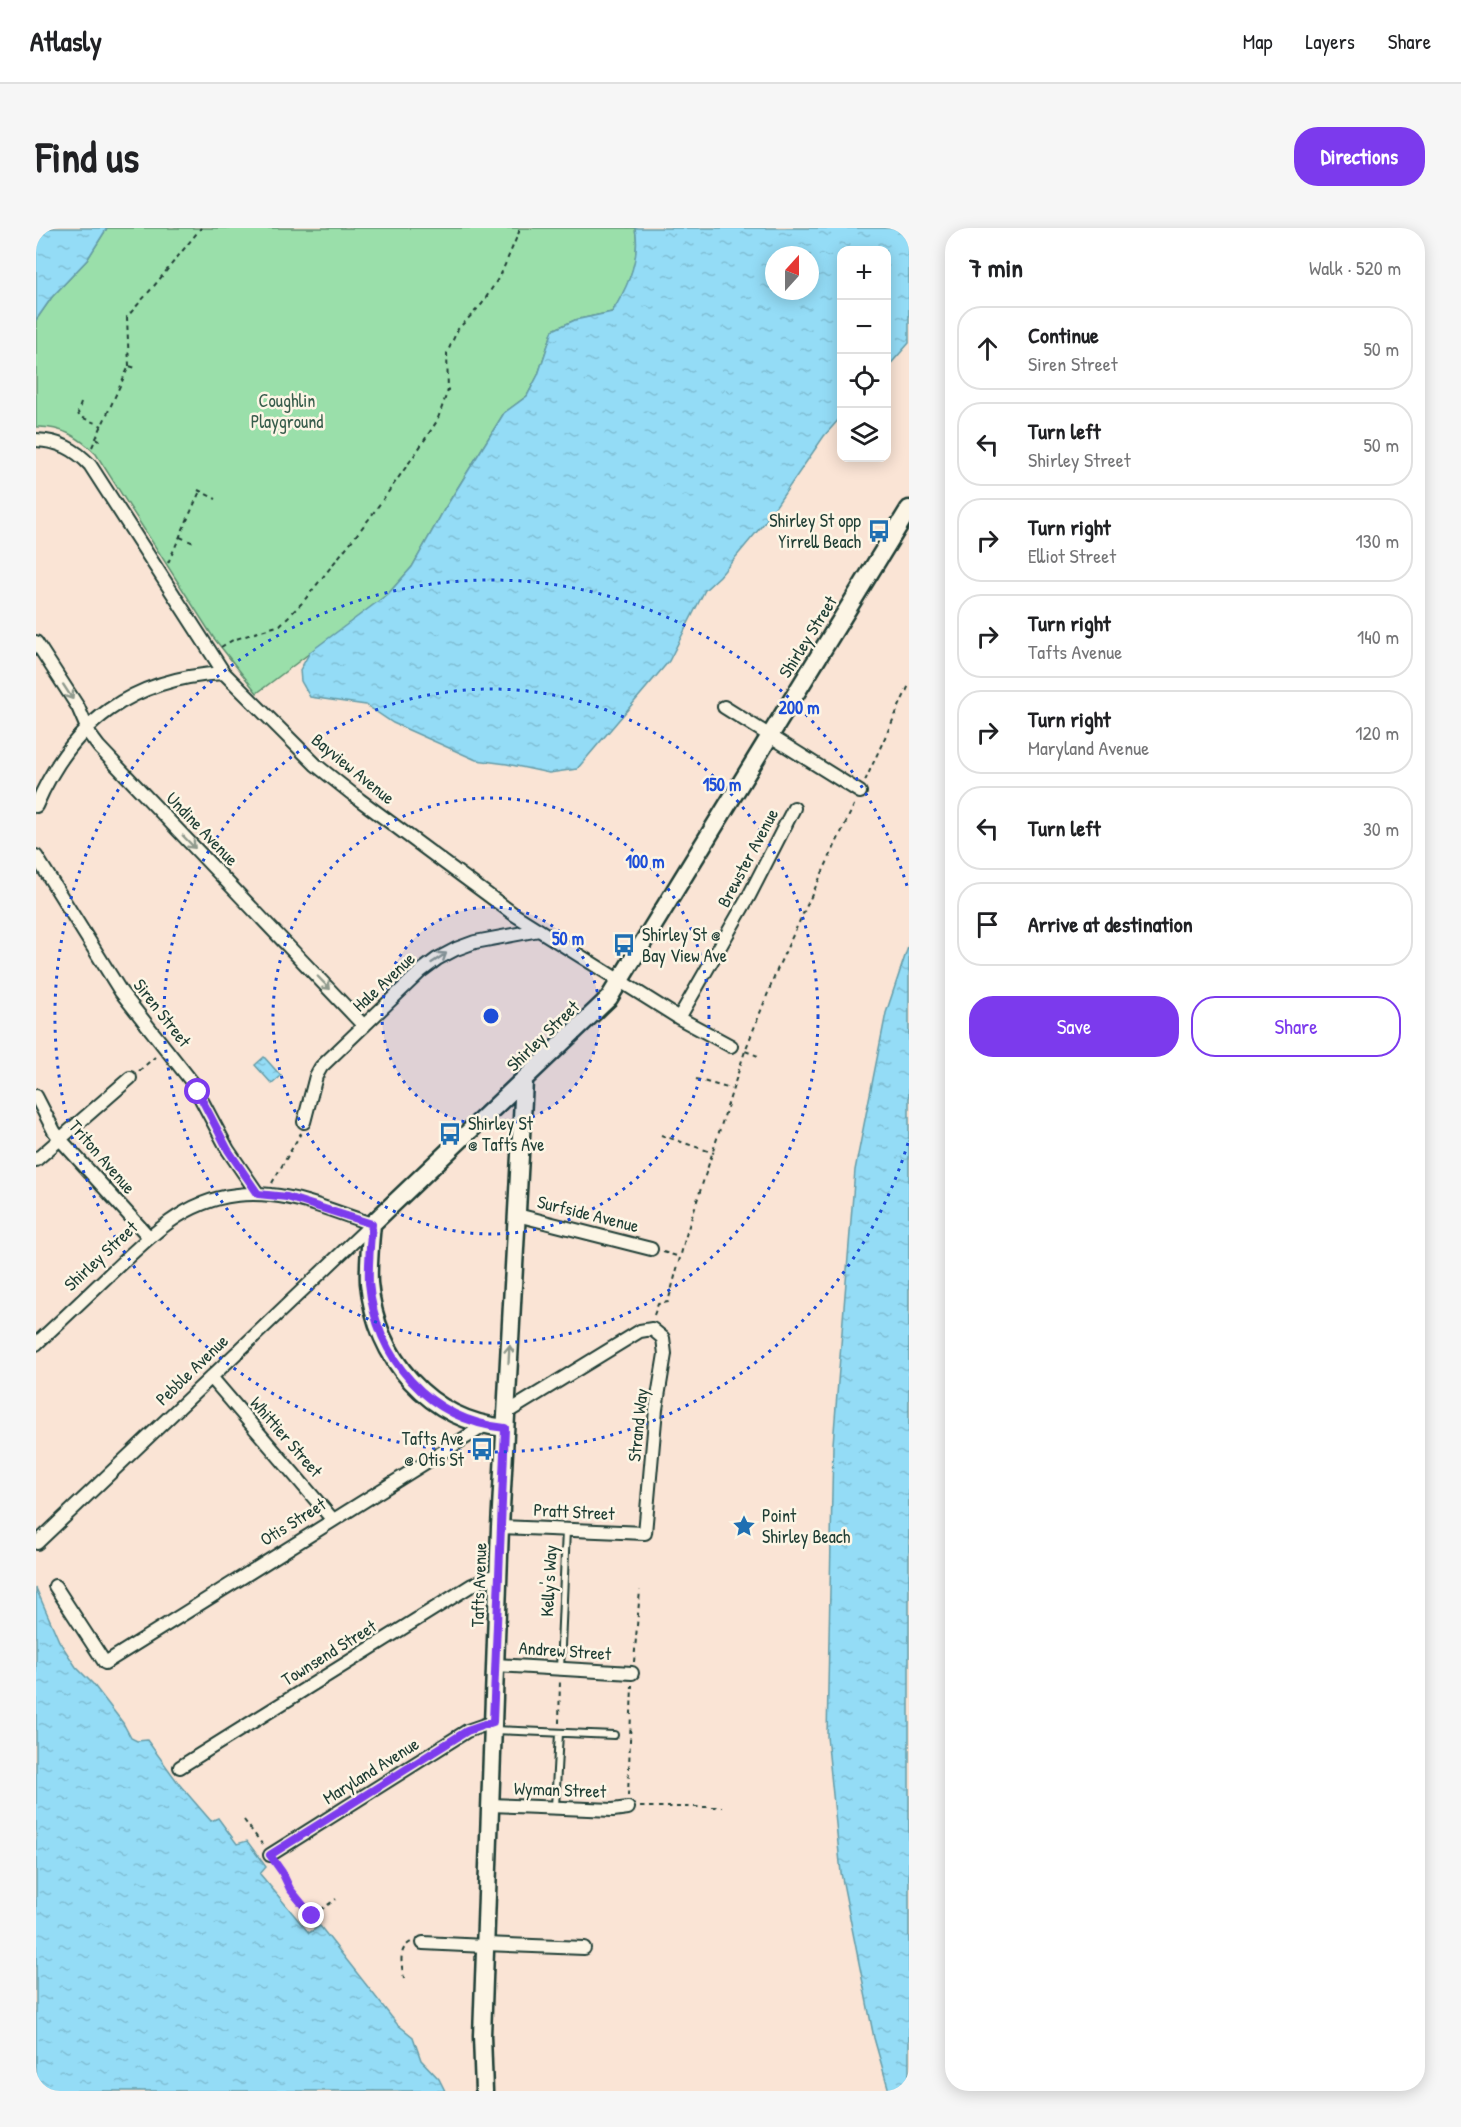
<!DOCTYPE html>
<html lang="en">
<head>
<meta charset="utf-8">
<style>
  :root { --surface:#fff; --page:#f6f6f6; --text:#202124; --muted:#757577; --line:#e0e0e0; --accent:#7c3aed }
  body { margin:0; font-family:"Patrick Hand",sans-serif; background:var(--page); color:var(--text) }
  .controls { position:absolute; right:18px; top:18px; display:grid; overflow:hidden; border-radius:12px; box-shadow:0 3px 15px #0003 }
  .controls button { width:54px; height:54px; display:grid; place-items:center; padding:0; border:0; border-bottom:2px solid var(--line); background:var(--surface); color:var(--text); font:30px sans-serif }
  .compass { position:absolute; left:729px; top:18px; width:54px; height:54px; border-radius:50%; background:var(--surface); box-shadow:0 3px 15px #0003; rotate:21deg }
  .stop { position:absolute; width:18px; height:18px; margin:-14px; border:4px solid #7c3aed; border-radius:50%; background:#fff }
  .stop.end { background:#7c3aed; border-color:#fff; box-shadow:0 2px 6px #0008 }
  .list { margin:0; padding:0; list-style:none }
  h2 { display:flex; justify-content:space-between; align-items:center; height:78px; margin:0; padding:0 24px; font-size:26px }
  h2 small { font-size:20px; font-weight:400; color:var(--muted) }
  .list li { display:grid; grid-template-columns:39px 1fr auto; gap:18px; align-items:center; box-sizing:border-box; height:84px; margin:0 12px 12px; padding:0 12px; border:2px solid var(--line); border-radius:24px }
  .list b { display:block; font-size:22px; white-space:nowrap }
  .list p { margin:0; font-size:20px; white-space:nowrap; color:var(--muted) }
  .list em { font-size:20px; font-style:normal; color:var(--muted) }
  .actions { display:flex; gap:12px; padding:18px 24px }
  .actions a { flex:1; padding:14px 0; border:2px solid var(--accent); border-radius:24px; text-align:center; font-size:21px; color:var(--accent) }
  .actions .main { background:var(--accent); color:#fff }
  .icon { flex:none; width:33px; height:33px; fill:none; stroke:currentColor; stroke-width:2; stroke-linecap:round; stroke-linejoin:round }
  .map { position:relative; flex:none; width:873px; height:1863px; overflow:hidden; border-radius:24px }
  header { display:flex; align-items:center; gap:36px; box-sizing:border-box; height:84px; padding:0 30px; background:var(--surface); border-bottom:2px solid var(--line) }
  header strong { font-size:28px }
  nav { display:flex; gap:33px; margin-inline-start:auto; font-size:21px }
  .intro { display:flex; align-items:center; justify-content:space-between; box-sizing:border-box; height:144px; padding:0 36px }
  h1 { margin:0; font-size:42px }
  .button { padding:15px 27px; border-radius:24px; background:var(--accent); color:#fff; font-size:21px; font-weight:700 }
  main { display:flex; gap:36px; padding:0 36px }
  aside { flex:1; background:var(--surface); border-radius:24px; box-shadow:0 3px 15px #0003 }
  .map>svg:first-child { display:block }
</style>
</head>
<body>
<header>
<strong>Atlasly</strong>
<nav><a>Map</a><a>Layers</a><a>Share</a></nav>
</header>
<div class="intro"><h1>Find us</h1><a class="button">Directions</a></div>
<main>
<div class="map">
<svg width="873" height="1863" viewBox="0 0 873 1863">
  <defs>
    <pattern id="water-ripples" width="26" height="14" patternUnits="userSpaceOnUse" patternTransform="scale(1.5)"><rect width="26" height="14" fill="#94dcf6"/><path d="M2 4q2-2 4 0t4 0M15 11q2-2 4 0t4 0" fill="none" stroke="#7fbed4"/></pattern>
  </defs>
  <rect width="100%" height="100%" fill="#fae4d5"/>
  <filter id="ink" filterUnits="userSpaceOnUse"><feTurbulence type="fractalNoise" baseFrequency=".0167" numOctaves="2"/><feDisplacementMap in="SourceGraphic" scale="12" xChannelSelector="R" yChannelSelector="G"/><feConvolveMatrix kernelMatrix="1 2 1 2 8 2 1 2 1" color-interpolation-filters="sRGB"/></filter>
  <g filter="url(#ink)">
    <path fill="#9adfaa" stroke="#5c8e6f" stroke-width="1.5" d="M71,0H599C605,29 592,60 576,84L539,92L517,102L502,147L491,168L468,185L408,282L376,339L352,366L221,465L177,409L60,226C43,209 25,198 0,199V92L16,69L51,32Z"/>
    <path fill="url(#water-ripples)" stroke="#659ca8" stroke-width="1.5" fill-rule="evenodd" d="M0,0H71L51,32L16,69L0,92Z
      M599,0H873V115L851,140L850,22H806L805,189L788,208L729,294L684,348L669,362L633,433L541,541L513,545L471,536L440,532L357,495L330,477L274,469L265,453L264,442L274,424L352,366L376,339L408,282L468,185L491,168L502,147L517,102L539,92L576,84C592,59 605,29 599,0ZM738,27H774V63H738Z
      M873,716V1863H853L838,1810L805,1645L791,1508L797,1216L819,942L850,785Z
      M228,829L245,848L236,856L219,837Z
      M0,1360L23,1413L40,1439L57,1456L87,1495L95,1510L101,1513L111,1512L143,1556L175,1593L182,1590L201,1616L211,1613L230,1639L224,1646L273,1705L284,1698L361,1796L377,1809L385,1832L403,1851L409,1863H0Z"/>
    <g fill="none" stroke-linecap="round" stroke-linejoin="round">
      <g stroke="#1f3d34" stroke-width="10">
        <path id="lane" d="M524,1441L530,1302
          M458,1502L578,1507
          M519,1579L523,1505"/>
      </g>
      <g stroke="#1f3d34" stroke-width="16">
        <path id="street" d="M0,212C23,213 39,221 54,237L188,445L280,537L324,572L479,687L643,790L695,818
          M0,414L42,479L54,507L63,519L328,798
          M688,479L824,564
          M0,578C36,494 96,450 188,445
          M0,628L85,764L156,854L192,922L222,966
          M643,790L713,668L758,580
          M0,868L18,903L24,911L113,1009
          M268,894L280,848L285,839L385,743L401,731L420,721L439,714L503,702
          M0,932L94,850
          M481,987L615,1021
          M0,1116C26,1092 51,1068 77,1043C125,998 163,959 235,967C269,970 304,986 336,996L1,1315
          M175,1149L297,1292
          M464,1299L609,1305L620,1181L629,1126L627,1110L616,1101L604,1103L470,1185
          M19,1358L69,1435L448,1198
          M459,1437L596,1445
          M144,1539L436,1357L462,1346
          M454,1577L577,1582L592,1580
          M234,1627L431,1503L457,1494
          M387,1715L449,1718
          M449,1716L548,1720"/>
      </g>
      <g stroke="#1f3d34" stroke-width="21">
        <path id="secondary" d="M469,1200C393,1192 340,1131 333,1055C332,1036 334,1016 336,996L573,770L873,281
          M448,1863L446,1808L464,1299L488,853"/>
      </g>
      <path stroke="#1f3d34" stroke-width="2" stroke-dasharray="4.5 4.5" stroke-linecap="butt" d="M93,138L91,89L118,58L165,0
        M45,175L42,184L43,188L66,198
        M60,210L67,214
        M56,219L93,138L100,140
        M162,262L180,271
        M144,309L160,316
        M132,335L164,263
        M185,419L197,412L244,397L267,374L333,291L380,225L401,193L412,162L411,125L422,101L446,76L465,46L483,4V0
        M829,553L873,457
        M722,828L709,823L743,737L819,575
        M103,843L119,829
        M660,851L695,861
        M625,907L678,925
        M236,955L265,905
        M627,1024L644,1029
        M618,1087L622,1076L632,1074L651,1004L709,823L706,822
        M598,1434L604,1362
        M523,1495L524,1452
        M592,1568L596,1457
        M604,1579H686
        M208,1592L226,1616
        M242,1637L254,1661L276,1688L300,1671
        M368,1751C366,1738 361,1721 375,1714"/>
      <use href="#lane" stroke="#fcf5e5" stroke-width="6"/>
      <use href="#street" stroke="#fcf5e5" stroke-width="12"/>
      <use href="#secondary" stroke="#fcf5e5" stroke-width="16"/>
    </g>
    <defs><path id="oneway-shaft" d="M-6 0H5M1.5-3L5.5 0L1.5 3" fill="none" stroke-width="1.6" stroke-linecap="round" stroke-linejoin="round" transform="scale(1.5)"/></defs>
    <g stroke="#8e998c">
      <use href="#oneway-shaft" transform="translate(32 464) rotate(57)"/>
      <use href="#oneway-shaft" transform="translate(153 614) rotate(46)"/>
      <use href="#oneway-shaft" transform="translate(403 730) rotate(-33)"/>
      <use href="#oneway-shaft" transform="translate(288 755) rotate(46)"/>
      <use href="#oneway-shaft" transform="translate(473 1126) rotate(-87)"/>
    </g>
  </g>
  <g fill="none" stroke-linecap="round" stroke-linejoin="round" filter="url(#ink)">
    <path stroke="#7c3aed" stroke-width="8" d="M162,864L192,922L222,966L251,969L336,996C334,1016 332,1036 333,1055C340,1131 393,1192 469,1200L457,1494L431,1503L234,1627L246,1644L254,1661L276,1688"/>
  </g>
  <circle cx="455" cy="788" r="109" fill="#1d4ed8" fill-opacity=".12"/>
  <g fill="none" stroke="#1d4ed8" stroke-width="3" stroke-dasharray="3 6">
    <circle cx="455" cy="788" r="109"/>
    <circle cx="455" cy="788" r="218"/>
    <circle cx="455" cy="788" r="327"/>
    <path d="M872 915A436 436 0 1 1 872 661"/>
  </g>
  <defs>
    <g id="bus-bare" transform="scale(1.8)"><path d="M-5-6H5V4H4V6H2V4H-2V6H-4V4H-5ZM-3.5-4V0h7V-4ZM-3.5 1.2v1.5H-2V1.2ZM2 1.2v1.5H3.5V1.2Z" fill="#1f6fb2" stroke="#fcf5e5" stroke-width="2.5" paint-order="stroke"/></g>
    <g id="sight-bare" transform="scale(1.8)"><path d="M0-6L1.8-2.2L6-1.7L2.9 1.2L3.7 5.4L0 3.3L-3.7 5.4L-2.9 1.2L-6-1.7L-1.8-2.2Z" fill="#1f6fb2" stroke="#fcf5e5" stroke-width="2.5" paint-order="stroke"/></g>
  </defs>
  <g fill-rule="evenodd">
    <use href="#bus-bare" x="843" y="303"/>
    <use href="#bus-bare" x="588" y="717"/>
    <use href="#bus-bare" x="414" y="906"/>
    <use href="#bus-bare" x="446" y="1221"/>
    <use href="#sight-bare" x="708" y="1298"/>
  </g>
  <g text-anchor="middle" stroke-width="5" stroke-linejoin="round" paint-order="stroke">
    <g font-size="18" fill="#385d4c" stroke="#fcf5e5">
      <text x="251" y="179">Coughlin<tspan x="251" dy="21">Playground</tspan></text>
    </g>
    <g font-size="18" fill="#1f3d34" stroke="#fcf5e5" text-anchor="start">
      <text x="825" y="299" text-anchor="end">Shirley St opp<tspan x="825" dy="21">Yirrell Beach</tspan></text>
      <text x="606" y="713">Shirley St @<tspan x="606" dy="21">Bay View Ave</tspan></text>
      <text x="432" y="902">Shirley St<tspan x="432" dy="21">@ Tafts Ave</tspan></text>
      <text x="428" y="1217" text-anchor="end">Tafts Ave<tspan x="428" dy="21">@ Otis St</tspan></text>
      <text x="726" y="1294">Point<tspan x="726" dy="21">Shirley Beach</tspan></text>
    </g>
    <g font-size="18" fill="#1f3d34" stroke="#fcf5e5">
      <text transform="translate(772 409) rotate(-58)" y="6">Shirley Street</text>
      <text transform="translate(317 541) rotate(39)" y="6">Bayview Avenue</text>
      <text transform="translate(166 601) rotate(46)" y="6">Undine Avenue</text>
      <text transform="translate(712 630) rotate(-62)" y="6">Brewster Avenue</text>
      <text transform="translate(348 754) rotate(-43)" y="6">Hale Avenue</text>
      <text transform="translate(126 785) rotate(52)" y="6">Siren Street</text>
      <text transform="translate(507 808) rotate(-44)" y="6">Shirley Street</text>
      <text transform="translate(66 929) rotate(49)" y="6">Triton Avenue</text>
      <text transform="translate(552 986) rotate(14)" y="6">Surfside Avenue</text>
      <text transform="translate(65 1028) rotate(-43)" y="6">Shirley Street</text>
      <text transform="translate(156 1142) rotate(-44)" y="6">Pebble Avenue</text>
      <text transform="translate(602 1197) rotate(-84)" y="6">Strand Way</text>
      <text transform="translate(250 1209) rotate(49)" y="6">Whittier Street</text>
      <text transform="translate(538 1284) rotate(3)" y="6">Pratt Street</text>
      <text transform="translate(257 1294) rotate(-32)" y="6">Otis Street</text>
      <text transform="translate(513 1353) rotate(-87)" y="6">Kelly's Way</text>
      <text transform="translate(443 1357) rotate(-88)" y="6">Tafts Avenue</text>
      <text transform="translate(529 1423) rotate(4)" y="6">Andrew Street</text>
      <text transform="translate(293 1425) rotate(-32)" y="6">Townsend Street</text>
      <text transform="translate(335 1543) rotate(-32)" y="6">Maryland Avenue</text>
      <text transform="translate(524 1562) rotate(2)" y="6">Wyman Street</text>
    </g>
  </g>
  <circle cx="455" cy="788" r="9" fill="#1d4ed8" stroke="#fcf5e5" stroke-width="3"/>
  <g font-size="18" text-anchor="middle" font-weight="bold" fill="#1d4ed8" stroke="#fcf5e5" stroke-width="5" stroke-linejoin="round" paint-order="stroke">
    <text x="763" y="486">200 m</text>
    <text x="686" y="563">150 m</text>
    <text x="609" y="640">100 m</text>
    <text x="532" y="717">50 m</text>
  </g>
</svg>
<div class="controls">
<button>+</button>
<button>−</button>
<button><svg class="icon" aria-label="locate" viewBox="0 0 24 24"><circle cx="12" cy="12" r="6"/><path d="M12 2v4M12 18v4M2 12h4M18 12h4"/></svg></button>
<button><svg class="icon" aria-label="layers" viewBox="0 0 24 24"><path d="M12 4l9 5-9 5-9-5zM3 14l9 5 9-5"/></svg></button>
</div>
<svg class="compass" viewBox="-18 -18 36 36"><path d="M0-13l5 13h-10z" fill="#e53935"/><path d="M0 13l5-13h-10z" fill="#757577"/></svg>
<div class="stop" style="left:162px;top:864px"></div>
<div class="stop end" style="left:276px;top:1688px"></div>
</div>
<aside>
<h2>7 min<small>Walk · 520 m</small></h2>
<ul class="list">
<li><svg class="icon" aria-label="ahead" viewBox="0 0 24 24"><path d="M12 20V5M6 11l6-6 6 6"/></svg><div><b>Continue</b><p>Siren Street</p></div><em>50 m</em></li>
<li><svg class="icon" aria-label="left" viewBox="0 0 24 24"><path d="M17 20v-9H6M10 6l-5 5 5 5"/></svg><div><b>Turn left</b><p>Shirley Street</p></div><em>50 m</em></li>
<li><svg class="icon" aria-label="right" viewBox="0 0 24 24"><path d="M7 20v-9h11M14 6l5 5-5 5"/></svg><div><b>Turn right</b><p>Elliot Street</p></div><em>130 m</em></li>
<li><svg class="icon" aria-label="right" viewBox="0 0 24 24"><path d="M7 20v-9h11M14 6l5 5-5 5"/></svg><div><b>Turn right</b><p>Tafts Avenue</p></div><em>140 m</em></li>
<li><svg class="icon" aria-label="right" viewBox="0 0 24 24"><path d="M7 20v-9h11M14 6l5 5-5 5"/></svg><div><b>Turn right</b><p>Maryland Avenue</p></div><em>120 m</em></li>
<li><svg class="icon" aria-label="left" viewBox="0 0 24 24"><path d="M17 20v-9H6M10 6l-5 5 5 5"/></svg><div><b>Turn left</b></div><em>30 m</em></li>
<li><svg class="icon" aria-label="arrive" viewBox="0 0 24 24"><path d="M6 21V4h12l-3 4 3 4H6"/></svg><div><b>Arrive at destination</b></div></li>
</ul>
<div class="actions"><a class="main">Save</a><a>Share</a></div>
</aside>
</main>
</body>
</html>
